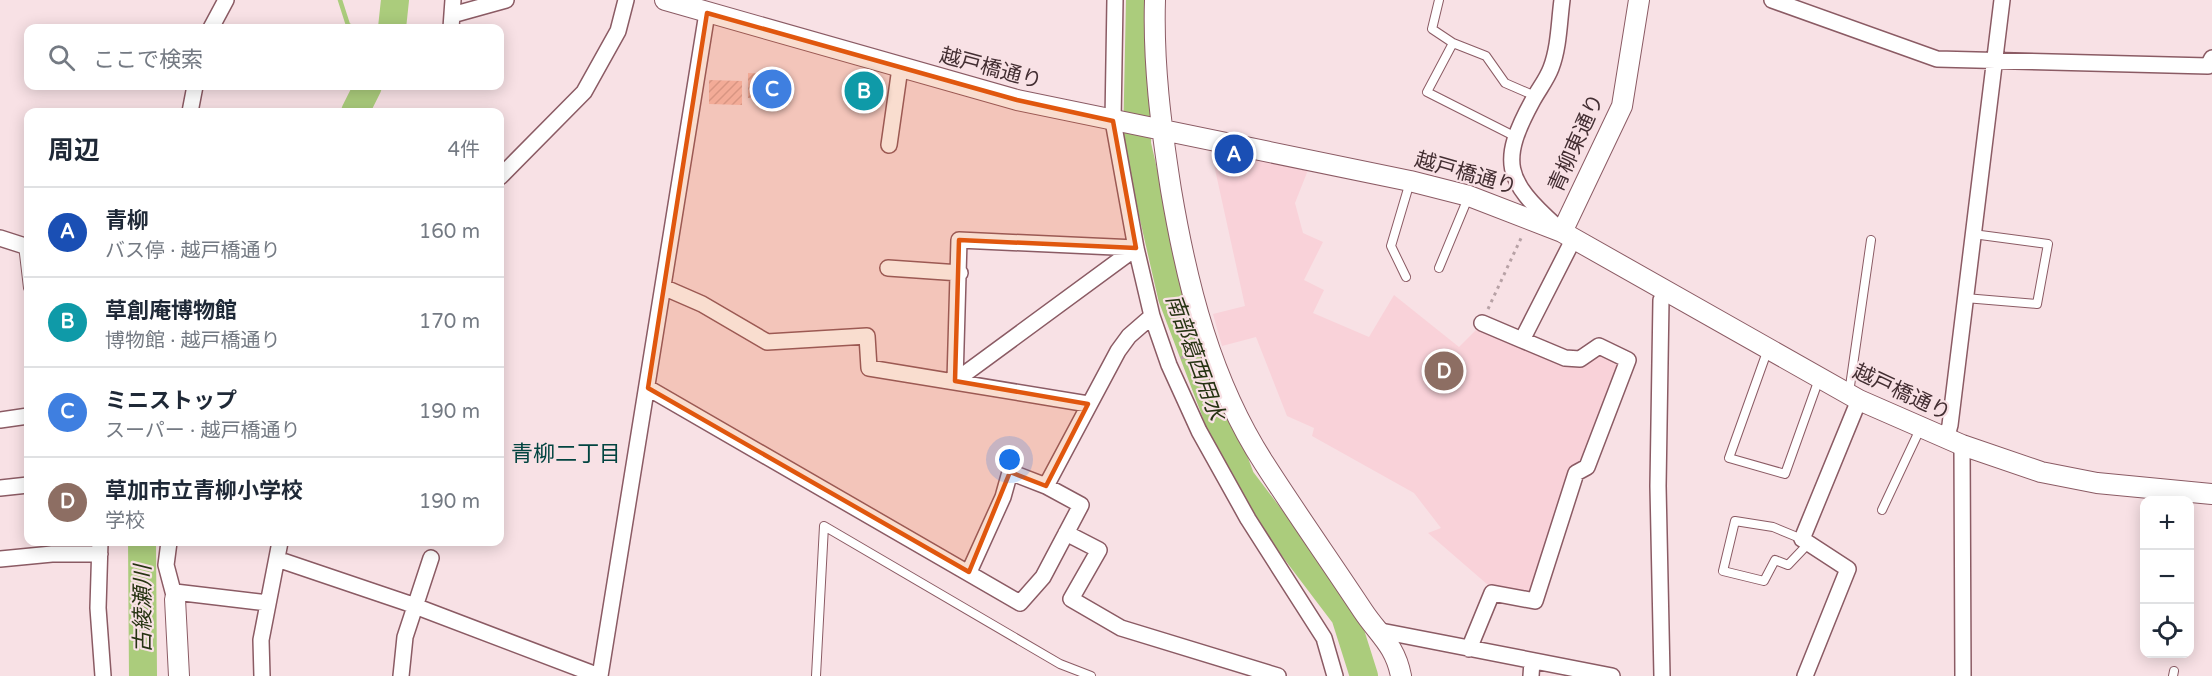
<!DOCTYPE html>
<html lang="ja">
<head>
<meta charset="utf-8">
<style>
  :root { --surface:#fff; --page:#f2f2f3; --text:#1f2937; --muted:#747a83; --line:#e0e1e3; --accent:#1a73e8 }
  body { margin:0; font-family:"Varela Round","Noto Sans JP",sans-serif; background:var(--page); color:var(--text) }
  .controls { position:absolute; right:18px; bottom:18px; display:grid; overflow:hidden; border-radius:12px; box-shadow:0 3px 15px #0003 }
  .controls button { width:54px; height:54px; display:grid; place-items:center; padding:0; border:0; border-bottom:2px solid var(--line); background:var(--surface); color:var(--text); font:30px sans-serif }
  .you { position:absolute; left:1010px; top:460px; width:21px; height:21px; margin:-15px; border:4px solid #fff; border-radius:50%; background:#1a73e8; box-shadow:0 0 0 9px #1a73e833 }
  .badge { display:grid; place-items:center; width:39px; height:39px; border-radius:50%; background:var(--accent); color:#fff; font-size:20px; font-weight:700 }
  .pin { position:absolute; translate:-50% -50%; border:3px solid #fff; box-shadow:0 2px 6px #0006 }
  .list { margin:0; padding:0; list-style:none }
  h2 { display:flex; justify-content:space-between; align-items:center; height:78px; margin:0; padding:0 24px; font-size:26px }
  h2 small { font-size:20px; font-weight:400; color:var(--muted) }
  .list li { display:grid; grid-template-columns:39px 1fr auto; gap:18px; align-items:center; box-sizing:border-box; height:90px; padding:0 24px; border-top:2px solid var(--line) }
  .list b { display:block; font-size:22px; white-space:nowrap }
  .list p { margin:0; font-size:20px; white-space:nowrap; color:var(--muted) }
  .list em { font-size:20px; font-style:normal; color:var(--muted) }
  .icon { flex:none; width:33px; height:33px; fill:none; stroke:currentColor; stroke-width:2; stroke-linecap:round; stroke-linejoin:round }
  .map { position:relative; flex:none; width:2212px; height:676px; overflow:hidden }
  .search { position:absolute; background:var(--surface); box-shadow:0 3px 15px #0003; left:24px; top:24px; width:480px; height:66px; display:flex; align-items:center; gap:15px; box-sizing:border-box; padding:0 21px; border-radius:12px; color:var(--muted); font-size:22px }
  .panel { position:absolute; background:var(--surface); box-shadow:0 3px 15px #0003; left:24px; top:108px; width:480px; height:438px; border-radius:12px }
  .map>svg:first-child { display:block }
</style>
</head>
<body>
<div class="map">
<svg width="2212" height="676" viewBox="0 0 2212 676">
  <defs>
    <pattern id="building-hatch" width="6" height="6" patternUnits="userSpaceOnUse" patternTransform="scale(1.5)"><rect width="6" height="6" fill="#f8c1ba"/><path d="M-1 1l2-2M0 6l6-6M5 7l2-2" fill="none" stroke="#d6a6a0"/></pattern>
  </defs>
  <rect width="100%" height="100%" fill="#f8e1e5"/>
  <path fill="#f9d2d9" d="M1211,151L1308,170L1295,203L1303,233L1323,242L1304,280L1324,290L1313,313L1369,337L1394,295L1459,347L1479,327L1559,361L1599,351L1622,363L1584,462L1571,470L1546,538L1545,550L1531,596L1488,585L1428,533L1441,528L1414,493L1312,436L1314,428L1287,416L1256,337L1222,346L1213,314L1245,306Z"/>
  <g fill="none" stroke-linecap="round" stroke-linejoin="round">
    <path stroke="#abcc7c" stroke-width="4.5" d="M340,0L348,25L356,28"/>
    <path stroke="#abcc7c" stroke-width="28" d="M1140,0L1137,144L1172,297L1241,479L1345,616L1364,676
      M392,28L395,0
      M355,112L368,86
      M142,542L143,676"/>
  </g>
  <path fill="url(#building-hatch)" d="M748,73L789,75V100L748,98Z
    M709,80L742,81V105L709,104Z"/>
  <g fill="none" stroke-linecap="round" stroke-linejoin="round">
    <g stroke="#8b5b64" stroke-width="10">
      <path id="service" d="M1439,0L1432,29L1453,43L1486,56L1505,83L1535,96
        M1453,43L1427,92L1516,137
        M23,245L28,288
        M1439,268L1468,198
        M1406,277L1391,246L1410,182
        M1965,298L2037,304L2048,244L1973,234
        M1768,349L1729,458L1785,474L1819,379
        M1849,393L1871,240
        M1882,510L1921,427
        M1802,539L1773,527L1735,521L1723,571L1764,581L1775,560L1788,565L1808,544
        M816,676L824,526L1060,664L1091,676
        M2173,676L2174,671"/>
    </g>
    <g stroke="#8b5b64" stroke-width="18">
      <path id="minor" d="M1115,0L1113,121L1136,248L1152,316L1169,365L1199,431L1248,519L1324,638L1335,676
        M1772,0L1937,59L2208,66L2212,58
        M452,15L506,0
        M211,28L226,0
        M451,28L453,0
        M190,112L195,86
        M889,145L900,68
        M500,177L584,92L618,31L626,0
        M1556,226C1505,180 1499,162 1533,100C1539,89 1547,79 1551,68C1559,47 1559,23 1562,0
        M0,238L28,247
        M959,240L1136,248L955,381Z
        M888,268L960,273
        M663,287L702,304L767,342L867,336L869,368L1088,404
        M1482,323L1522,340
        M648,388L1020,603L1043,577L1081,505L1046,486L1010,472L1003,497L969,572
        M0,420L28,416
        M1946,439L1950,425L2002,0
        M1962,445L1963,676
        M1046,486L1118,351L1129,336L1152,316
        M0,488L28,485
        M1066,533L1099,550L1071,599L1121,628L1278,676
        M100,542L98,608L103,676
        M169,542L166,565L175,599
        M0,559L52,554H100
        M277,559L407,603L599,676
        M175,592L268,603
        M1381,631L1612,676
        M1469,649L1492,593L1535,601L1576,473L1587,467L1628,360L1599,346L1580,359L1565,358L1522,340L1574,238
        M262,676L261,640L280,542
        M401,676L405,637L431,558
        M600,676L707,13
        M1531,676L1532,661
        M1662,676L1658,486L1661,300L1667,290
        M1805,676L1848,569L1802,539L1859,400"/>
    </g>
    <g stroke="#8b5b64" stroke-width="22">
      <path id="tertiary" d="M665,0L1017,100L1410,181L1469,196L1562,232L1859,400L1962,445L2041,472L2097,483L2212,494
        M1155,0C1153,64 1161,126 1171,190C1187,285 1211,381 1264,463C1296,513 1330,561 1363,611C1379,635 1395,645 1401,676
        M1562,232L1622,106L1639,0
        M175,599L179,676"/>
    </g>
    <path stroke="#b7a1a5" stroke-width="3" stroke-dasharray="3 4.5" stroke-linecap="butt" d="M1488,309L1522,236
      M1181,358L1195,354"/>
    <use href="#service" stroke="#fff" stroke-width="8"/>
    <use href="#minor" stroke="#fff" stroke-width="15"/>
    <use href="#tertiary" stroke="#fff" stroke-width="20"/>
  </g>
  <path fill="#e0570e" fill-opacity="0.2" stroke="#e0570e" stroke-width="4.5" stroke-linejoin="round" d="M707,13L1017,100L1113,121L1136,248L959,240L955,381L1088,404L1046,486L1010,472L969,572L648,388Z"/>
  <g text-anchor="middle" stroke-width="4.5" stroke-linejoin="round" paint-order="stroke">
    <g font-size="21" fill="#432e32" stroke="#f8e1e5">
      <text transform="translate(991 68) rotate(15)" y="7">越戸橋通り</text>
      <text transform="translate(1576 143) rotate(-66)" y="7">青柳東通り</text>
      <text transform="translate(1466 173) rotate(16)" y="7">越戸橋通り</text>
      <text transform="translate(1902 392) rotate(25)" y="7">越戸橋通り</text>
    </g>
    <g font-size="22" font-style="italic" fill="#263312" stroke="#f8e1e5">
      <text transform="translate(1196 357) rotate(70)" y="8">南部葛西用水</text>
      <text transform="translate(142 609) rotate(-90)" y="8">古綾瀬川</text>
    </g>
    <g font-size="22" fill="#024440" stroke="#f8e1e5">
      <text x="566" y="461">青柳二丁目</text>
    </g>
  </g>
</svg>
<div class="controls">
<button>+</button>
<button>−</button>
<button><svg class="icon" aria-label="locate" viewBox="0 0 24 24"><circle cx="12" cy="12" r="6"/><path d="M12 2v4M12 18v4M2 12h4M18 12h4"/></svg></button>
</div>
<div class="you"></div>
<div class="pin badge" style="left:1234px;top:154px;background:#1a4fb4">A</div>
<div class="pin badge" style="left:864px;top:91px;background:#0f9aa8">B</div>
<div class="pin badge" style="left:772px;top:89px;background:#3f7fe0">C</div>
<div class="pin badge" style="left:1444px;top:371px;background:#8d6e63">D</div>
<div class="search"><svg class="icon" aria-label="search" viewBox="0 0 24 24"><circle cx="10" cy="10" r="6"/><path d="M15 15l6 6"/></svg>ここで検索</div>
<section class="panel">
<h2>周辺<small>4件</small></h2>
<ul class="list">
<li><span class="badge" style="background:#1a4fb4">A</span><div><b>青柳</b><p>バス停 · 越戸橋通り</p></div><em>160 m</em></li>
<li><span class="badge" style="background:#0f9aa8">B</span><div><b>草創庵博物館</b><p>博物館 · 越戸橋通り</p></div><em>170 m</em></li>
<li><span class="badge" style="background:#3f7fe0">C</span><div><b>ミニストップ</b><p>スーパー · 越戸橋通り</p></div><em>190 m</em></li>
<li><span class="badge" style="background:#8d6e63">D</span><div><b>草加市立青柳小学校</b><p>学校</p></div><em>190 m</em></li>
</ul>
</section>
</div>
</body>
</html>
